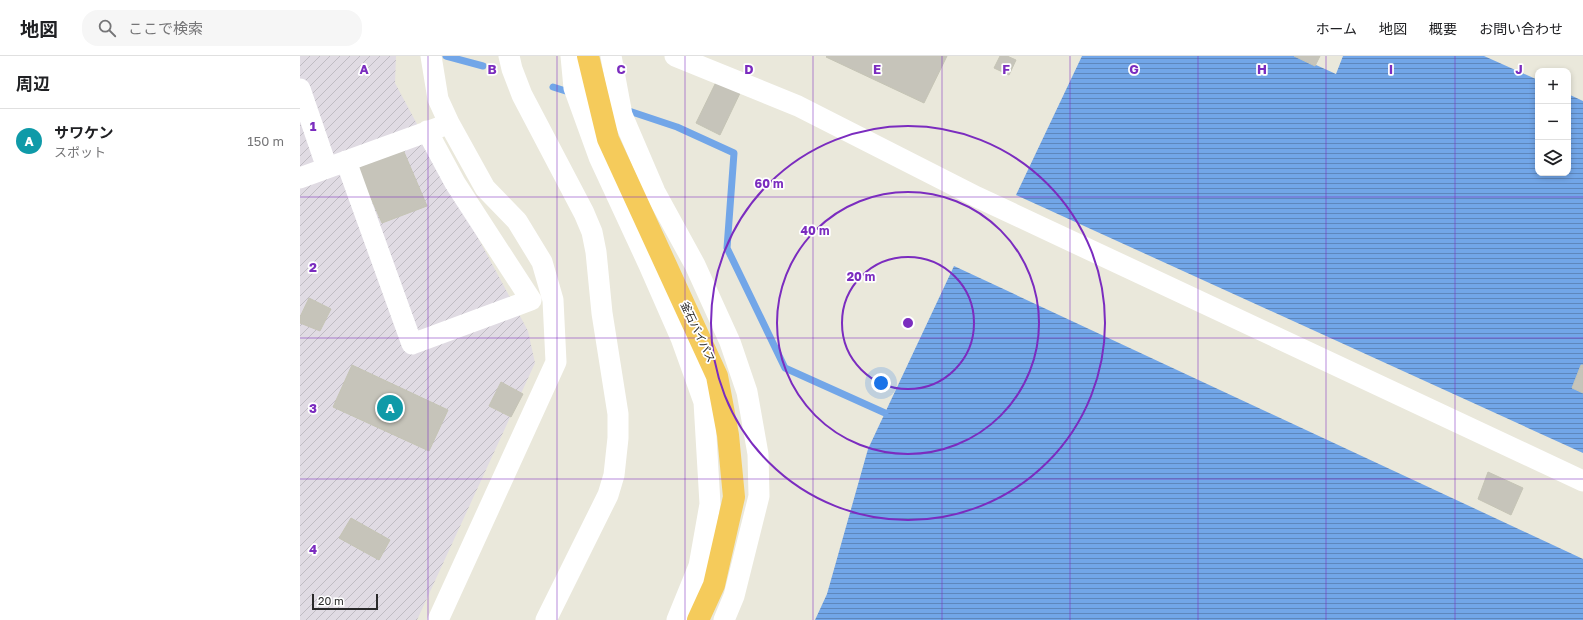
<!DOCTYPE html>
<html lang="ja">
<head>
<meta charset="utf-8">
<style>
  :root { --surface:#fff; --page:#f6f6f6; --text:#202124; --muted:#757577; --line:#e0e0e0; --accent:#db2777 }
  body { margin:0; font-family:"Golos Text","Noto Sans JP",sans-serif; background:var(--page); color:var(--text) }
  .controls { position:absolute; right:12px; top:12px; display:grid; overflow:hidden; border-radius:8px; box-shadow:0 2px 6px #0003 }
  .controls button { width:36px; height:36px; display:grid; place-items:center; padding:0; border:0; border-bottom:1px solid var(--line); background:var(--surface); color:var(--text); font:20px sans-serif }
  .scale { position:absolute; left:12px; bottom:10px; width:66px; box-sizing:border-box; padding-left:4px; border:2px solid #292929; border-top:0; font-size:11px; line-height:14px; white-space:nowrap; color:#292929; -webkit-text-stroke:3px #fff; paint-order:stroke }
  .you { position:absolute; left:581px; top:327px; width:14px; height:14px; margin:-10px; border:3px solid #fff; border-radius:50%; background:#1a73e8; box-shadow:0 0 0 6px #1a73e833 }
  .badge { display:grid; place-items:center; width:26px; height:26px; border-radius:50%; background:var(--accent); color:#fff; font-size:13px; font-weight:700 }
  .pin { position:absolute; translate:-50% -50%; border:2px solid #fff; box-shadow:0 1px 4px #0006 }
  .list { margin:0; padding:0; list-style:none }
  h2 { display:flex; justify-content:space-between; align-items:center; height:52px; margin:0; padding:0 16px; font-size:17px }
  h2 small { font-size:13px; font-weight:400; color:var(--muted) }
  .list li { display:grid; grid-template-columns:26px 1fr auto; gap:12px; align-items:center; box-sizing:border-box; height:64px; padding:0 16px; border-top:1px solid var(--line) }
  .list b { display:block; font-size:15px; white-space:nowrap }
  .list p { margin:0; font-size:13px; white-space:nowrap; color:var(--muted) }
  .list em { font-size:13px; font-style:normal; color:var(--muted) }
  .icon { flex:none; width:22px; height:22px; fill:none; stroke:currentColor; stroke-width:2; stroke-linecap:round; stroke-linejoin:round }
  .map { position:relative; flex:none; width:1283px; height:564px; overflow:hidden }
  header { display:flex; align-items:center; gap:24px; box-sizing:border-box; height:56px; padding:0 20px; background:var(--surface); border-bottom:1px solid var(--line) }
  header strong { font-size:19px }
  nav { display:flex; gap:22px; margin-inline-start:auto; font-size:14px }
  .search { width:280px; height:36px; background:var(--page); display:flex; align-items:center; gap:10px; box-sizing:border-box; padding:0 14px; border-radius:16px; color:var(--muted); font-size:15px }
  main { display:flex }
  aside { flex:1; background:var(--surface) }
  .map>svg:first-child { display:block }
</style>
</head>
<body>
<header>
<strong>地図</strong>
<div class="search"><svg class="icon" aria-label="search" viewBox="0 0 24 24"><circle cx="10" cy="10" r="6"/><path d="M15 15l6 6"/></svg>ここで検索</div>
<nav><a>ホーム</a><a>地図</a><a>概要</a><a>お問い合わせ</a></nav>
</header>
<main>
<aside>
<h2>周辺<small></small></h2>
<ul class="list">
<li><span class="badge" style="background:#0f9aa8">A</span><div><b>サワケン</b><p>スポット</p></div><em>150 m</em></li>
</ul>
</aside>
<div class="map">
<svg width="1283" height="564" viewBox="0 0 1283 564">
  <defs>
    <pattern id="industrial-furrows" width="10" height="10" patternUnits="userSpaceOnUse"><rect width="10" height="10" fill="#e0dbe3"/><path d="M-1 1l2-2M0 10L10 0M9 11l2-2" fill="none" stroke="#c0bcc3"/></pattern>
    <pattern id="water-rules" width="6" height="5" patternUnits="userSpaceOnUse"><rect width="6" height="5" fill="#72a6e8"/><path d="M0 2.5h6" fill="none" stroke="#5e87bc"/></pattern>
  </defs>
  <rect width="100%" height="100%" fill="#eae8db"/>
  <path fill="url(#industrial-furrows)" d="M0,0H96L95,27L228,275L235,307L117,564H0Z"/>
  <path fill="url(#water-rules)" d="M782,0H996L1036,18L1043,0H1184L1238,24V117H1268V38L1283,45V397L716,139Z
    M654,210L1283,503V564H515L527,538L568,393Z"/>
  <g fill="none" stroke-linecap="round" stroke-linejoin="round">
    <path stroke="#72a6e8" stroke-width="7" d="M146,0L183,10
      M253,31L272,37
      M323,53L377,71L434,97L427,192L485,312L585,357"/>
  </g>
  <path fill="#c6c4ba" stroke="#c5c4b5" d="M527,0H647L624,47L526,1Z
    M700,0H707L716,4L709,19L694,12Z
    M994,0H1020L1015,10Z
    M418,22L442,33L420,79L396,67Z
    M101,89L127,150L82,167L55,106Z
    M9,242L31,253L20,275L0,267V261Z
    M52,309L148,354L129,395L33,351Z
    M1281,309H1283V337L1272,332Z
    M201,326L223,338L211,361L189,350Z
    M1188,416L1223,432L1211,459L1178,443Z
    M51,462L90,484L79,504L39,482Z"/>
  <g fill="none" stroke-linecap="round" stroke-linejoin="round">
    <path stroke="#fff" stroke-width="21" d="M131,0L138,43L149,67L185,132L217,165L242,206L253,244L256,306L138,564
      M209,0L212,13L222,39L284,157L292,176L296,196L302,257L318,358V382L314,419L308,439L246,564
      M271,0L274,32L299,101L349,209L381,282L404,346L410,448L399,510L377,564
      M311,0L322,59L355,136L395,209L430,286L447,336L458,398L459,440L434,540L424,564
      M375,0L498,50L677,141L1283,425
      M0,33L27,112
      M46,105L112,288L231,244L155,127L127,75
      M0,122L140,71"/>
    <path stroke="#f5cb5b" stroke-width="22" d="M288,0L308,83L417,320L428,379L434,441L414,529L398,564"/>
  </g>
  <path fill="none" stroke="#7b2cbf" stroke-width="1" stroke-opacity="0.55" d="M128,0V564M257,0V564M385,0V564M513,0V564M642,0V564M770,0V564M898,0V564M1026,0V564M1155,0V564M0,141H1283M0,282H1283M0,423H1283"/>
  <g fill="none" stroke="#7b2cbf" stroke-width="2">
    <circle cx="608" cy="267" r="66"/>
    <circle cx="608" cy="267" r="131"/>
    <circle cx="608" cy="267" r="197"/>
  </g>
  <g text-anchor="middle" stroke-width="3.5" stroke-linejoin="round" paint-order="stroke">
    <g font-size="11" fill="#292929" stroke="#fff">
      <text transform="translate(398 276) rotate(65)" y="4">釜石バイパス</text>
    </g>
  </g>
  <g font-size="13" text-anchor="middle" font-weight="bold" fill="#7b2cbf" stroke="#fff" stroke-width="3.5" stroke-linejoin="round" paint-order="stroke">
    <text x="64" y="18">A</text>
    <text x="192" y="18">B</text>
    <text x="321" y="18">C</text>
    <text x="449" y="18">D</text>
    <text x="577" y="18">E</text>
    <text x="706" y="18">F</text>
    <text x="834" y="18">G</text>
    <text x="962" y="18">H</text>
    <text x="1091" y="18">I</text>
    <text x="1219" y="18">J</text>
    <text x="13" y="75">1</text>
    <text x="13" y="216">2</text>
    <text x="13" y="357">3</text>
    <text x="13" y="498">4</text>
  </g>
  <circle cx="608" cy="267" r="6" fill="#7b2cbf" stroke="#fff" stroke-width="2"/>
  <g font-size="12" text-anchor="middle" font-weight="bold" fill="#7b2cbf" stroke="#fff" stroke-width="3.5" stroke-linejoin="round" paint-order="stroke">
    <text x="469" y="132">60 m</text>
    <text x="515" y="179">40 m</text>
    <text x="561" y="225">20 m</text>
  </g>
</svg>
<div class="controls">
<button>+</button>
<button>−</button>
<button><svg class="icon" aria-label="layers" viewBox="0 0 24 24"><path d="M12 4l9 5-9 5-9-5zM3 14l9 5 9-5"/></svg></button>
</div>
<div class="scale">20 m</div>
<div class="you"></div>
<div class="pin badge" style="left:90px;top:352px;background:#0f9aa8">A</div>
</div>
</main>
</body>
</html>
